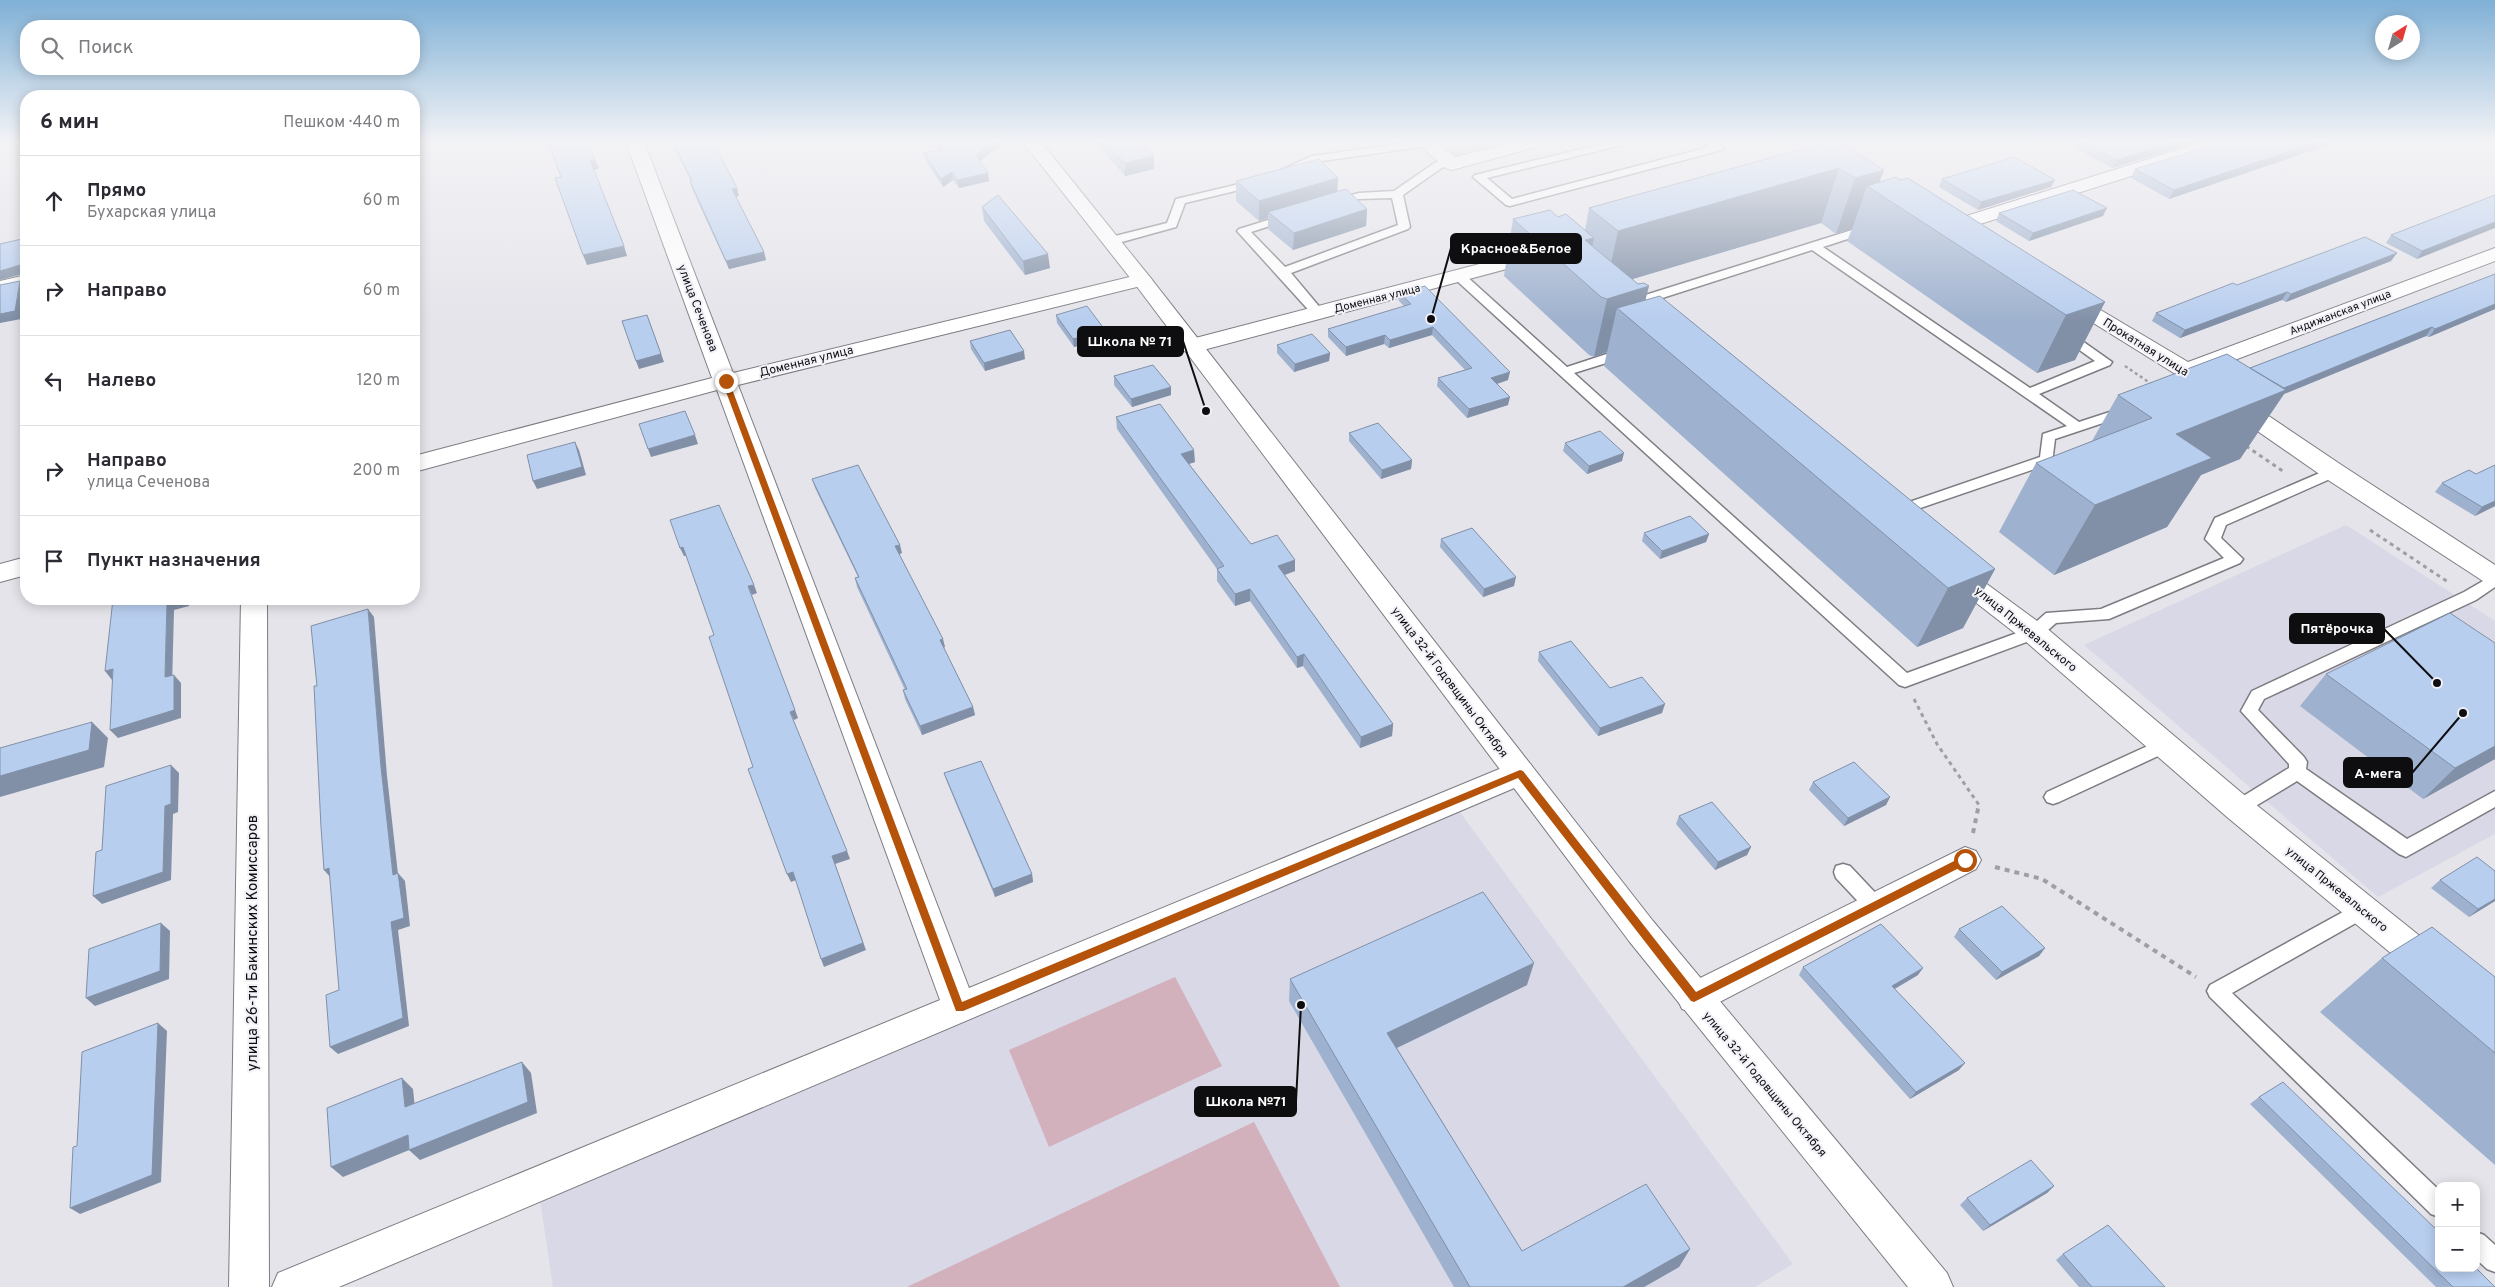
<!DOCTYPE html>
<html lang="ru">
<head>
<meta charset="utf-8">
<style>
  :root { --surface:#fff; --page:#f7f7f7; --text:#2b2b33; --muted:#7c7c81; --line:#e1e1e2 }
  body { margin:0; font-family:Overpass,sans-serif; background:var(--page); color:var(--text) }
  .controls { position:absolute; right:15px; bottom:15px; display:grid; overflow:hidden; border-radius:10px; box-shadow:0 2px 12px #0003 }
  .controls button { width:45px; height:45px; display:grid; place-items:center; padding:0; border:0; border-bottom:1px solid var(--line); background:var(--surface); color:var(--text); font:25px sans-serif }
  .compass { position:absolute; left:2375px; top:15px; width:45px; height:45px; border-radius:50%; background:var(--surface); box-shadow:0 2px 12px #0003; rotate:37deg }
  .stop { position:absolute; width:15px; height:15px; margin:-11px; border:4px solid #b45309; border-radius:50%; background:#fff }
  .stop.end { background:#b45309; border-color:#fff; box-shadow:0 1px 5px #0008 }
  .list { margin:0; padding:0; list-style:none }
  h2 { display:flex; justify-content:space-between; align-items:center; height:65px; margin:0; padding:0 20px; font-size:21px }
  h2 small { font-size:16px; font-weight:400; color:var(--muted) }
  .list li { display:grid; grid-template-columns:32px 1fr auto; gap:15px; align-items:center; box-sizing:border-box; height:90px; padding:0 20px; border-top:1px solid var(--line) }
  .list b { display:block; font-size:19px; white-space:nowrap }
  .list p { margin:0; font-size:16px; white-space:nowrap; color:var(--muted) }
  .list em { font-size:16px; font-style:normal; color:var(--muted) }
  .icon { flex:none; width:28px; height:28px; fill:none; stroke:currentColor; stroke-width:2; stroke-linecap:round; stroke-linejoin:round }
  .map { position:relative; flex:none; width:2495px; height:1287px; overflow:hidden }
  .search { position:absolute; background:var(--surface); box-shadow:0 2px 12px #0003; left:20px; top:20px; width:400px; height:55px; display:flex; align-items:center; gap:12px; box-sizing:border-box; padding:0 18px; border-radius:20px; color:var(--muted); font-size:19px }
  .panel { position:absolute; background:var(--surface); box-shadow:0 2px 12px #0003; left:20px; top:90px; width:400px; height:515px; border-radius:20px }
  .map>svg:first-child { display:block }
</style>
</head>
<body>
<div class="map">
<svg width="2495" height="1287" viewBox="0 0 2495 1287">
  <rect width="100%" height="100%" fill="#e4e4ea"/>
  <path fill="#d9d8e6" d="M2346,525L2495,621V834L2378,897L2084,645Z
    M1459,811L1793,1264L1755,1287H553L540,1200Z"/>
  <path fill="#d2b0bc" d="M1436,142H1514L1456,156Z
    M1175,977L1222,1066L1049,1147L1009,1050Z
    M1254,1122L1340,1287H907Z"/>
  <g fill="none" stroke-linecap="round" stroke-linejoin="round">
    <g stroke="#7d7c82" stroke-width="3">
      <path id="service" d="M1414,142L1432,143L1427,146L1315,162L1283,175L1277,172L1312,156Z
        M1610,142H1627L1626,144L1487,178L1512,199L1709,147L1704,142H1716L1723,148L1722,150L1510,206L1506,205L1473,177L1475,175Z
        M1452,161L1456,162V166L1443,167L1403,195L1410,227L1408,229L1291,273L1322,310L1324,313L1322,316H1314L1237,231L1239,229L1284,215H1292V219L1251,232L1285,267L1398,225L1392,198L1359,199L1333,206L1327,203L1329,201L1359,193L1394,191L1436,162Z
        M1256,180L1262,183L1260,185L1185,203L1176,227L1111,245L1105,241L1107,238L1167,223L1176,199Z
        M1871,224L1875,226V230L1823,247L2030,388L2095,361L2057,334L2063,330L2068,331L2112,362L2110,365L2039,394L2079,422L2125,407L2132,411L2130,414L2055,439L2052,463L1897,516L1892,514L1890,511L1892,508L2040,457L2043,434L2067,426L1812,250L1628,309L1624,310L1618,306L1620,303Z
        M1460,273L1464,274L1567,367L1622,349H1632L1634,352L1632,355L1574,373L1907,673L2028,629L2046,613L2101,609L2224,558L2205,539L2215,518L2329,469H2339L2341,472L2339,475L2226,525L2221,538L2243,559L2240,563L2109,619L2056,623L2040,637L1905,687L1899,685L1456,280L1454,277Z
        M2495,574V587L2476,600L2264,699L2258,710L2304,757L2307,762L2306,769L2407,839L2495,791V807L2406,857L2399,854L2297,781L2244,813L2238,815L2232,813L2229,808L2232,803L2289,768V764L2241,711L2252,691L2464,592Z
        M2165,738L2171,740L2174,745L2171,750L2059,802L2053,804L2047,802L2044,797L2047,792Z
        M1843,864L1850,866L1882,900L1885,906L1882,912L1875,914L1868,912L1836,878L1834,872L1836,866Z
        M2363,901L2370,903L2373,909L2370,915L2232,993L2439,1190V1217L2431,1214L2210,997L2207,991L2210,985Z
        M2476,1232L2484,1235L2495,1245V1272L2487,1269L2476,1259Z"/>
    </g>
    <g stroke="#7d7c82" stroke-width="2">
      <path id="minor" d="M626,142H644L733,373L1142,274L1149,276L1152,280L1149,284L738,385L969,988L1509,765L1520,761L1531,765L1535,773L1531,781L339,1287H272L278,1273L940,1000L717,390L414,472V456L712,378Z
        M1416,142H1436L1455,157L1515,142H1543L1540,146L1452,170L1445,168Z
        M2203,142H2229L2226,146L1958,231H1944L1941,227L1944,223Z
        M1541,248L1548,250L1551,254L1548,258L1192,353L1184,351L1181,346L1184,341Z
        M2495,248V261L2203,372L2343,466L2495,565V586L2486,583L2325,478L2177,375L2058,301L2054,297L2058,293L2065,291L2072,293L2188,362Z
        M26,275V287L0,293V281Z
        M26,557V575L0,582V564Z
        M1952,562L1961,565L2044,626L2249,799L2446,957L2451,968L2446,979L2434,983L2422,979L2227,817L2024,640L1943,577L1939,571L1943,565Z
        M241,599H267L269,1287H229Z
        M1965,847L1976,851L1981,860L1976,869L1706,1009L1694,1013L1682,1009L1677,998L1682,987Z"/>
    </g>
    <g stroke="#7d7c82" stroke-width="2">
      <path id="secondary" d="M1023,142H1041L1149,276L1653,921L1947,1273L1953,1287H1908L1629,941L1135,284Z"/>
    </g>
    <path stroke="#9e9ea3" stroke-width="2.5" stroke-dasharray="3 3" stroke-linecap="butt" d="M2125,366L2153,385"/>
    <path stroke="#9e9ea3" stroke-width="3" stroke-dasharray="4 4" stroke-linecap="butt" d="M2246,446L2284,472
      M2370,530L2448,582
      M1914,699L1937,744L1979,805"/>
    <path stroke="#9e9ea3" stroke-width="4" stroke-dasharray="5 5" stroke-linecap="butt" d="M1973,833L1979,804
      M1995,867L2042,879L2196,977"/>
    <use href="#service" fill="#fff" fill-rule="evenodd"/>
    <use href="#minor" fill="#fff" fill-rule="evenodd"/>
    <use href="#secondary" fill="#fff" fill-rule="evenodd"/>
  </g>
  <path fill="#9eb1ce" d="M671,142H713L739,196L736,197L764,252L766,260L729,269L692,189L690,181H691Z
    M934,142H966L968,143L976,142H1004V143L980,161L988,173L989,181L959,188L953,180L943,187L926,161L924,153L939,150Z
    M1095,142H1138L1154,156V169L1125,176Z
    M1828,142L1880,182L2105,302L2075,360L2037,373L1847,241L1852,229L1836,234L1821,223L1632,279L1646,300L1995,569L1963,628L1917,647L1604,366L1607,352L1594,357L1589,355L1504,276L1513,219L1585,230L1589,208Z
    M2075,142H2198L2112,168L2073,147Z
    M2224,142H2337L2169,199L2131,178L2135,169Z
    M1338,178L1337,191L1367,209L1366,226L1293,250L1268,229V218L1259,221L1236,201V181Z
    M1942,179L2055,180L2051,187L1978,210L1939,187Z
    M2495,195L2417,259L2386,243L2391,235Z
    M982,207L1050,268L1025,275L984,221Z
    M1999,213L2103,216L2029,241L1996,221Z
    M2391,261L2286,302L2282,300L2180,338L2152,321L2156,313L2237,285Z
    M2495,274V309L2429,337L2426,336L2284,394L2240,459L2201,475L2167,527L2054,575L1999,532L2036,463L2092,441L2118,395L2250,368Z
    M1400,293L1508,380L1497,384L1508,405L1467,418L1437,386L1438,378L1465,370L1432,335L1389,348L1384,344L1346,356L1328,337V329L1404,306L1399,301Z
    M1056,315L1106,339L1074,347L1057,323Z
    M970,341L1025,359L985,371L971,349Z
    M1277,345L1330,353L1329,361L1294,372L1277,353Z
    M1114,376L1171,395L1132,407L1114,385Z
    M1116,417L1195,462L1189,464L1251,544L1295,560V571L1285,575L1393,724L1392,736L1360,748L1303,666L1297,668L1250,601L1235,606L1217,581V569L1117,429Z
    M1349,433L1412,460L1411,469L1381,479L1349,441Z
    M1565,443L1622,461L1587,474L1563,451Z
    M812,479L902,553L899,554L945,647L943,648L973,707L975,715L922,735L905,699L903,690H905L857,587L855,578L858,577L815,488Z
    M2442,483L2495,506L2475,516L2435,492Z
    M1644,533L1709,534L1706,542L1660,559L1642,541Z
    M1441,539L1514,586L1483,597L1440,547Z
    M2495,643V759L2423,799L2300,706L2326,674Z
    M1539,652L1610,688L1662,713L1598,736L1538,661Z
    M944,773L1032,874L1033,882L995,897L947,782Z
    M1813,782L1890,797L1886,805L1844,826L1809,790Z
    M1679,816L1751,847L1747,855L1715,870L1676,824Z
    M2495,871V901L2469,917L2431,888L2440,880Z
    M1959,929L2045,948L2039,956L1996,980L1954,937Z
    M2382,958L2495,977V1165L2320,1012Z
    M1803,967L1918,975L1895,989L1959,1070L1910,1099L1799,975Z
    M1290,979L1527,985L1397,1048L1522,1251L1690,1249L1679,1267L1644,1287H1454L1289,1001Z
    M2259,1097L2495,1287H2436L2250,1104Z
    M2054,1186L2047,1193L1983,1231L1960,1205L1967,1198Z
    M2063,1254L2165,1287H2079L2056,1260Z"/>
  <path fill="#8190a7" d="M995,142H1004V143L977,163L976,155Z
    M2175,142H2198L2112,168L2117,160Z
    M2317,142H2337L2169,199L2174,190Z
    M1154,156V169L1125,176V163Z
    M595,159L599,168L594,170L590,160Z
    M1839,168L1821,223L1606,287L1618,231Z
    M1884,170L1876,192L1867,186L1852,229L1836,234L1855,178Z
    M952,172L953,180L943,187L941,179Z
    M988,173L989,181L959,188L957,180Z
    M1338,178L1337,198L1268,212V218L1259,221V201Z
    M2055,180L2051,187L1978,210L1981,202Z
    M737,188L739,196L734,197L732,189Z
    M2107,208L2103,216L2029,241L2033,233Z
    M1367,209L1366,226L1293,250L1294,233Z
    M2495,222V228L2417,259L2422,251Z
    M1594,238L1584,283L1585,240Z
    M26,239V273L22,267Z
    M624,246L627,256L587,265L583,255Z
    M764,252L766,260L729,269L726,261Z
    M2397,253L2391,261L2286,302L2291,294Z
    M1048,254L1050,268L1025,275L1023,261Z
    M20,265L26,273L0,280V271Z
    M20,281L26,289L21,319L0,323V314Z
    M1649,286L1639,326L1617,308L1607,352L1594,357L1607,299Z
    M2287,292L2282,300L2180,338L2185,330Z
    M2105,302L2075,360L2037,373L2066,315Z
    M2495,304V309L2429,337L2435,329Z
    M647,315L664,362L639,369L636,361Z
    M1433,327L1432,335L1389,348L1390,340Z
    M2432,327L2426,336L2284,394L2240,459L2201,475L2167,527L2054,575L2095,505L2176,434L2284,388Z
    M1105,330L1106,339L1074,347L1073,339Z
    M1385,335L1384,344L1346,356V347Z
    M1024,351L1025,359L985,371L984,363Z
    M1330,353L1329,361L1294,372L1295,364Z
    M1510,372L1508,380L1490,386L1491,378Z
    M1171,387V395L1132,407L1131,399Z
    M1510,397L1508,405L1467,418L1469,409Z
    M695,435L698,444L651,457L648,449Z
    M575,442L579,450L586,475L537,489L533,481Z
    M1194,450L1195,462L1182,466L1181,454Z
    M1624,453L1622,461L1587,474L1589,466Z
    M1412,460L1411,469L1381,479L1382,470Z
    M2495,501V506L2475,516L2482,507Z
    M1709,534L1706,542L1660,559L1662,551Z
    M900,545L902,553L897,555L895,546Z
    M683,547L686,556H684L680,548Z
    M1295,560V571L1278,577V566Z
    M1995,569L1963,628L1917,647L1948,588Z
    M1516,577L1514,586L1483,597L1484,589Z
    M754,585L757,593L752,595L748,586Z
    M1250,589V601L1235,606V594Z
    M177,599H189V606L174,610L172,686L165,677L167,601Z
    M368,609L374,617L387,776L399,883L393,875L381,767Z
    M943,639L945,647L942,648L940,640Z
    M1304,654L1303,666L1297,668V657Z
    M113,669L112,680L105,671Z
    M174,675L181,683V718L118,738L110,730Z
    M1665,704L1662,713L1598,736L1600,728Z
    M973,707L975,715L922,735L920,726Z
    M795,710L798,718L794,720L790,712Z
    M92,722L108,738L104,767L0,797V776Z
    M1393,724L1392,736L1360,748L1361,737Z
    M2495,746V759L2423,799L2455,768Z
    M171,765L179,773L178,812L173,814L171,880L102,904L93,896L165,806Z
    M1890,797L1886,805L1844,826L1848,818Z
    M1751,847L1747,855L1715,870L1718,862Z
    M847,851L850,859L835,864L866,950L824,967L821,959L832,856Z
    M329,868L331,878L324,870Z
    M793,872L796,880L791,882L787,874Z
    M398,873L405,881L410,926L398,930L409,1026L338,1054L330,1047L391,922Z
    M1032,874L1033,882L995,897L993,889Z
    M2495,899V901L2469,917L2478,909Z
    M161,923L170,931L169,979L95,1006L86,998Z
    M2045,948L2039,956L1996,980L2002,972Z
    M1534,963L1527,985L1384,1054L1387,1033Z
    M1923,968L1918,975L1887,993L1892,986Z
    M158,1023L167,1031L161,1182L80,1214L70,1208Z
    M522,1062L531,1073L537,1113L420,1160L409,1150Z
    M1965,1063L1959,1070L1910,1099L1916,1092Z
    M402,1078L413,1089L416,1118L405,1107Z
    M408,1135L419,1146L343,1177L331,1167Z
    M2054,1186L2047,1193L1983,1231L1990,1225Z
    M1690,1249L1679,1267L1644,1287H1623Z"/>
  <path fill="#b8ceef" stroke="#8190a7" d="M548,142H588L595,159L590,160L624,246L583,255L555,178L561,177Z
    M673,142H713L737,188L732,189L764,252L726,261L690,181H692Z
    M938,142H966L968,143L976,142H995L976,155L988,173L957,180L952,172L941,179L924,153L943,149Z
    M1105,142H1138L1154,156L1125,163Z
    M1828,142H1839L1884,170L1855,178L1839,168L1618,231L1589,208Z
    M2082,142H2175L2117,160Z
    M2224,142H2317L2174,190L2135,169Z
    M2014,157L2055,180L1981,202L1942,179Z
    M1319,159L1338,178L1259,201L1236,181Z
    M1896,177L1901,180L1908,178L2105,302L2066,315L1867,186Z
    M1346,189L1367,209L1294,233L1268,212Z
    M2073,190L2107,208L2033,233L1999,213Z
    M998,195L1048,254L1023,261L982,207Z
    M2495,195V222L2422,251L2391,235Z
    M1550,210L1558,217L1566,214L1594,238L1585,240L1638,284L1644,283L1649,286L1607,299L1601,297L1513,219Z
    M2365,237L2397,253L2291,294L2287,292L2185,330L2156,313L2233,283L2237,285Z
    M26,238L22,267L20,265L0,271V244Z
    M2495,274V304L2435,329L2432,327L2284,388L2250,368Z
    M20,281L15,311L0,314V285Z
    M1425,286L1510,372L1491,378L1510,397L1469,409L1438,378L1472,368L1433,327L1390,340L1385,335L1346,347L1328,329L1411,304L1400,293Z
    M1660,296L1995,569L1948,588L1617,308Z
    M1087,306L1105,330L1073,339L1056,315Z
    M647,315L661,354L636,361L622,321Z
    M1010,330L1024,351L984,363L970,341Z
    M1312,334L1330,353L1295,364L1277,345Z
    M2227,354L2286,390L2176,434L2212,458L2095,505L2036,463L2152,418L2118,395Z
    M1153,365L1171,387L1131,399L1114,376Z
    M1160,404L1194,450L1181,454L1251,544L1277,535L1295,560L1278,566L1393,724L1361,737L1304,654L1297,657L1250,589L1235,594L1217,569L1224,566L1116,417Z
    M685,411L695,435L648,449L639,424Z
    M1378,423L1412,460L1382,470L1349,433Z
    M1600,431L1624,453L1589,466L1565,443Z
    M575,442L582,467L533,481L527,455Z
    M858,465L900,545L895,546L943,639L940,640L973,707L920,726L903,690L907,689L855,578L859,577L812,479Z
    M2495,465V501L2482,507L2442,483L2469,470L2476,474Z
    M719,505L754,585L748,586L795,710L790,712L847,851L832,856L863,943L821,959L793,872L787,874L748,769L753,767L709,637L714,635L683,547L680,548L670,520Z
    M1690,516L1709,534L1662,551L1644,533Z
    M1472,528L1516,577L1484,589L1441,539Z
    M113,599H177L167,601L165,677L174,675V710L110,730L113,669L105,671Z
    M368,609L381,767L393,875L398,873L404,918L391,922L403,1018L330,1047L326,995L339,990L329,868L324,870L321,827L314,686H317L311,626Z
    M2450,613L2495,643V746L2455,768L2326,674Z
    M1571,641L1610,688L1642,677L1665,704L1600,728L1539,652Z
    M92,722L89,750L0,776V748Z
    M981,761L1032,874L993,889L944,773Z
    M1854,762L1890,797L1848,818L1813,782Z
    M171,765V804L165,806L163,872L93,896L96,852L102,850L106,786Z
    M1712,802L1751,847L1718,862L1679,816Z
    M2477,857L2495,871V899L2478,909L2440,880Z
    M1483,892L1534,963L1387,1033L1522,1251L1646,1184L1690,1249L1623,1287H1470L1290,979Z
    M2002,906L2045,948L2002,972L1959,929Z
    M161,923L160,971L86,998L89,949Z
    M1881,924L1923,968L1892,986L1965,1063L1916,1092L1803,967Z
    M2432,927L2495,977V1053L2382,958Z
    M158,1023L152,1175L70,1208L73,1147L77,1146L82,1052Z
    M522,1062L528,1102L409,1150L408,1135L331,1167L327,1108L402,1078L405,1107Z
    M2283,1082L2439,1232V1268H2476L2495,1287H2453L2259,1097Z
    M2031,1160L2054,1186L1990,1225L1967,1198Z
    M2108,1225L2165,1287H2092L2063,1254Z"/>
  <linearGradient id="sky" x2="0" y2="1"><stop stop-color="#7fb0d6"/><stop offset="0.44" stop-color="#f3f3f6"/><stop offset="1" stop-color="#f3f3f6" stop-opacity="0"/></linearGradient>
  <rect width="2495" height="322" fill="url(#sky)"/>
  <path fill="#b45309" d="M726,379L729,381L962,1002L1520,770L1523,771L1696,992L1962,857H1969L1970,860L1969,863L1694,1002L1691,1001L1518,778L963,1011H956L722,381Z"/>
  <g text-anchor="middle" stroke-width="4" stroke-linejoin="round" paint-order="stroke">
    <g font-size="11" fill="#0e0e10" stroke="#f2f1f8">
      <text transform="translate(1377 298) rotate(-14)" y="4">Доменная улица</text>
      <text transform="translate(2340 312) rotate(-21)" y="4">Андижанская улица</text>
    </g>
    <g font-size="12" fill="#0e0e10" stroke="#f2f1f8">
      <text transform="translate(698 308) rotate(69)" y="4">улица Сеченова</text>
      <text transform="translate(2146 347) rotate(32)" y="4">Прокатная улица</text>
      <text transform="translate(806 361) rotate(-14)" y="4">Доменная улица</text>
      <text transform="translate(2026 629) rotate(39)" y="4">улица Пржевальского</text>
      <text transform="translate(1450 682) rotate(53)" y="4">улица 32-й Годовщины Октября</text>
      <text transform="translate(2337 889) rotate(39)" y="4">улица Пржевальского</text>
      <text transform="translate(1765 1084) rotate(50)" y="4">улица 32-й Годовщины Октября</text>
    </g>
    <g font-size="15" fill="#0e0e10" stroke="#f2f1f8">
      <text transform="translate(252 943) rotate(-90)" y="5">улица 26-ти Бакинских Комиссаров</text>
    </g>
  </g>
  <path fill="none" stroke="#0e0e10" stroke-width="2" d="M1431 319L1451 248M1206 411L1183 341M2437 683L2384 629M2463 713L2412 773M1301 1005L1296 1101"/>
  <g fill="#0e0e10" stroke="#f2f1f8" stroke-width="2">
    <circle cx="1431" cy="319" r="5"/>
    <circle cx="1206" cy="411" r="5"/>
    <circle cx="2437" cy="683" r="5"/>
    <circle cx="2463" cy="713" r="5"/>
    <circle cx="1301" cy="1005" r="5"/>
  </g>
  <g fill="#0e0e10" stroke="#0e0e10" stroke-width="2">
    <rect x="1451" y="234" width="130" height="29" rx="5"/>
    <rect x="1078" y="327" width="105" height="29" rx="5"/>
    <rect x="2290" y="614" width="94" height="29" rx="5"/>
    <rect x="2344" y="758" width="68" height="29" rx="5"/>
    <rect x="1195" y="1087" width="101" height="29" rx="5"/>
  </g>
  <g font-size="14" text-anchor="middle" font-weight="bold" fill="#fff">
    <text x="1516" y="253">Красное&amp;Белое</text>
    <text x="1130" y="346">Школа № 71</text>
    <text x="2337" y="633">Пятёрочка</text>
    <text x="2378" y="778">А-мега</text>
    <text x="1246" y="1106">Школа №71</text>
  </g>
</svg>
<div class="controls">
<button>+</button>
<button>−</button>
</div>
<svg class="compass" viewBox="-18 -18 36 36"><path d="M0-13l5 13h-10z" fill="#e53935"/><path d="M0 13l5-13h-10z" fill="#7c7c81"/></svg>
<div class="stop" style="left:1965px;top:860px"></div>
<div class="stop end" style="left:726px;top:381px"></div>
<div class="search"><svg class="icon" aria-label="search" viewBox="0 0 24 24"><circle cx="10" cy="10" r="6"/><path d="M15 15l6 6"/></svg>Поиск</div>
<section class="panel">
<h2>6 мин<small>Пешком · 440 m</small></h2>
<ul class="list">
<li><svg class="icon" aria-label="ahead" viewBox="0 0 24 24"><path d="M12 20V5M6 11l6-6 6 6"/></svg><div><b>Прямо</b><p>Бухарская улица</p></div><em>60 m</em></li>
<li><svg class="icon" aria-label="right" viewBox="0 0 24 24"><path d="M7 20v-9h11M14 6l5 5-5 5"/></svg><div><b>Направо</b></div><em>60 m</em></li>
<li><svg class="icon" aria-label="left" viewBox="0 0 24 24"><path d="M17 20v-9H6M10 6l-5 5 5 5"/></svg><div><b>Налево</b></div><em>120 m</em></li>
<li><svg class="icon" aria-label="right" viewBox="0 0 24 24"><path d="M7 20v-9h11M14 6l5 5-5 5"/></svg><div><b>Направо</b><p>улица Сеченова</p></div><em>200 m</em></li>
<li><svg class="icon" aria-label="arrive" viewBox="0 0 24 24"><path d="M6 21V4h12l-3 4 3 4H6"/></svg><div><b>Пункт назначения</b></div></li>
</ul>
</section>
</div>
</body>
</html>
